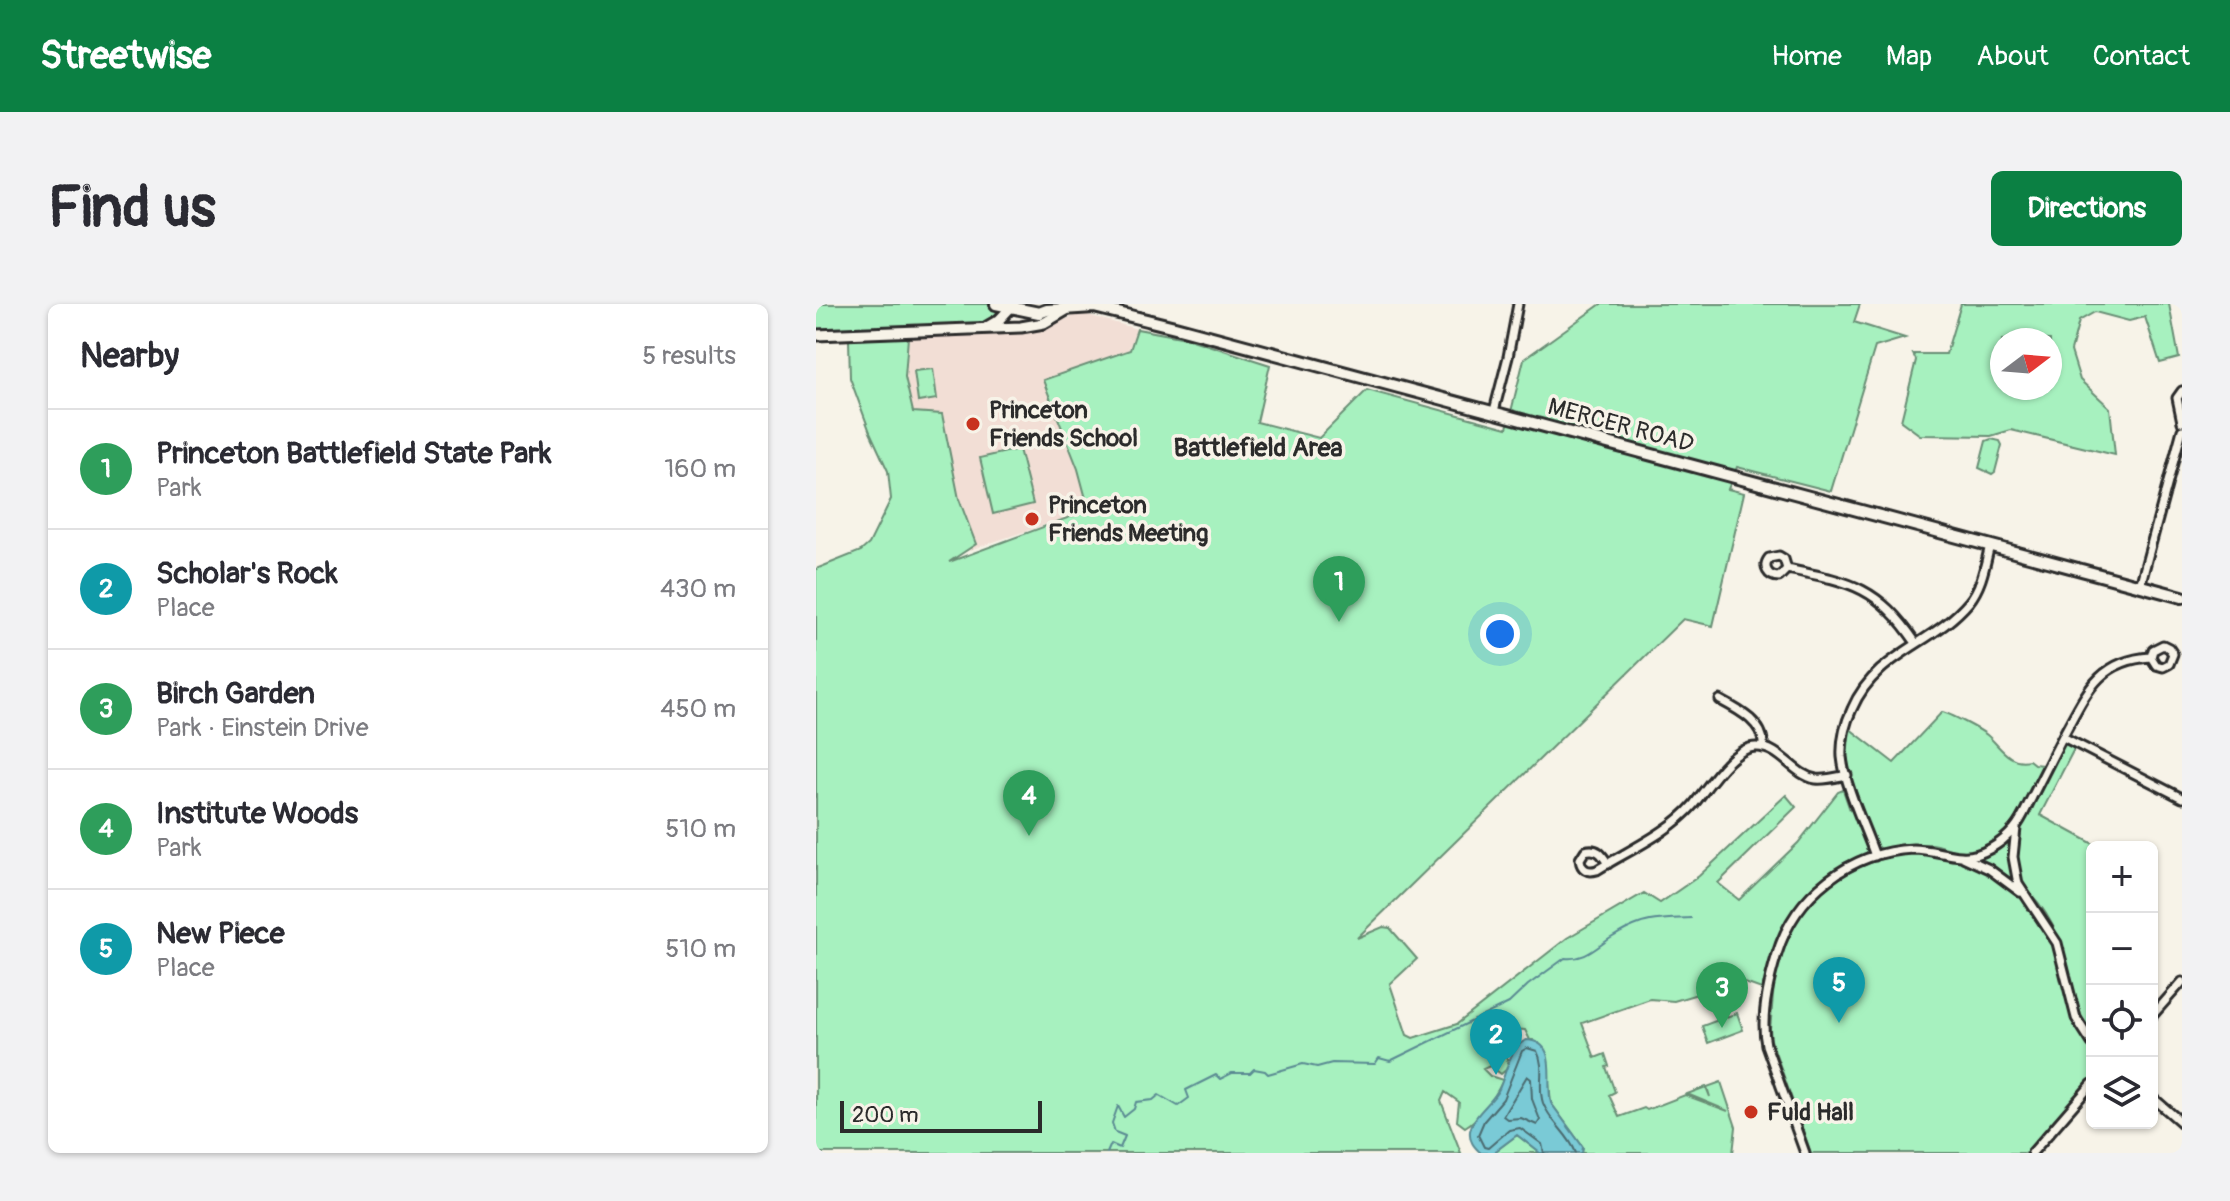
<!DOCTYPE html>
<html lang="en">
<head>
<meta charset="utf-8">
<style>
  :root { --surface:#fff; --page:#f2f2f3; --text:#2b2b33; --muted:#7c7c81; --line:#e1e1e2; --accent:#0b8043 }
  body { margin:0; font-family:Pangolin,sans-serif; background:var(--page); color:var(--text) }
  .controls { position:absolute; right:24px; bottom:24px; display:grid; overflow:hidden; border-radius:12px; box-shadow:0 2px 6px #0004 }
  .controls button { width:72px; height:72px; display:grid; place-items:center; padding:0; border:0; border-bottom:2px solid var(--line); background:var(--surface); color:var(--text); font:40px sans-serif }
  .compass { position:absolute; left:1174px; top:24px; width:72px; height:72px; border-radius:50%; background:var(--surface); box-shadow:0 2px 6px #0004; rotate:74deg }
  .scale { position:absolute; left:24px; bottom:20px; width:202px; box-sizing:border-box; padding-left:8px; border:4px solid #2b2b2b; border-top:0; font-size:22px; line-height:28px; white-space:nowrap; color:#2b2b2b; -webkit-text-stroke:6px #f7f3e8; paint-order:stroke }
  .you { position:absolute; left:684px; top:330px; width:28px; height:28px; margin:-20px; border:6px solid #fff; border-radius:50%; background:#1a73e8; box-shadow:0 0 0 12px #1a73e833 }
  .badge { display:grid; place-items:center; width:52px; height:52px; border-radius:50%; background:var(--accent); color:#fff; font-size:26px; font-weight:700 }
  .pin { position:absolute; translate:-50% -66px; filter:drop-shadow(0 2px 4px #0008) }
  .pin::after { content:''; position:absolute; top:42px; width:28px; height:24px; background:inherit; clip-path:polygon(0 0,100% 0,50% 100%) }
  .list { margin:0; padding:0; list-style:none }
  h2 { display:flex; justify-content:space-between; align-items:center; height:104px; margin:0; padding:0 32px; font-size:34px }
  h2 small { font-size:26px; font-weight:400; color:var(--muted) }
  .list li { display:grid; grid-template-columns:52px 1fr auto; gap:24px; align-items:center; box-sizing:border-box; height:120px; padding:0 32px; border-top:2px solid var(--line) }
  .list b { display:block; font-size:30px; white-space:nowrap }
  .list p { margin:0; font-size:26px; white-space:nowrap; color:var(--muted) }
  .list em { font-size:26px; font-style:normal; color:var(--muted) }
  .icon { flex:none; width:44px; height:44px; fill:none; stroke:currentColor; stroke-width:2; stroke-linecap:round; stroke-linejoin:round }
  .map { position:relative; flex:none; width:1366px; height:849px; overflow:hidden; border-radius:12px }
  header { display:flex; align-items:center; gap:48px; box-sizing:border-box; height:112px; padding:0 40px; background:var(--accent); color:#fff }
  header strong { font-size:38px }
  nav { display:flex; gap:44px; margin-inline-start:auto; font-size:28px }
  .intro { display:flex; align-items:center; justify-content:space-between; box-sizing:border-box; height:192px; padding:0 48px }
  h1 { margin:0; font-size:56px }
  .button { padding:20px 36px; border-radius:12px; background:var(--accent); color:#fff; font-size:28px; font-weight:700 }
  main { display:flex; gap:48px; padding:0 48px }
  aside { flex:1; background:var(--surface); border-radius:12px; box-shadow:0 2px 6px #0004 }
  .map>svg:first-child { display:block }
</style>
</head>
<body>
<header>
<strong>Streetwise</strong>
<nav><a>Home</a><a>Map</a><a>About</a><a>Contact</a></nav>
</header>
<div class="intro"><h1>Find us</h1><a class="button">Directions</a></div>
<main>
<aside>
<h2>Nearby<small>5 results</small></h2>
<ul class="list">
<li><span class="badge" style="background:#2e9e5b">1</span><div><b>Princeton Battlefield State Park</b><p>Park</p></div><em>160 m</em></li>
<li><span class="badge" style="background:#0f9aa8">2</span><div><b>Scholar's Rock</b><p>Place</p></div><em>430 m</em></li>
<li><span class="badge" style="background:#2e9e5b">3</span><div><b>Birch Garden</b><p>Park · Einstein Drive</p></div><em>450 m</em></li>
<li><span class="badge" style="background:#2e9e5b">4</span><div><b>Institute Woods</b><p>Park</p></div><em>510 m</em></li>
<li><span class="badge" style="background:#0f9aa8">5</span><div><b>New Piece</b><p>Place</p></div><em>510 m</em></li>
</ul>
</aside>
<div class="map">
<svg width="1366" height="849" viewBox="0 0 1366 849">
  <rect width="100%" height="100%" fill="#f7f3e8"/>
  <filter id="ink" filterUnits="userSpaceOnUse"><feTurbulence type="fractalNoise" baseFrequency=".0125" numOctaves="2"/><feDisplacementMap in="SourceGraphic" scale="16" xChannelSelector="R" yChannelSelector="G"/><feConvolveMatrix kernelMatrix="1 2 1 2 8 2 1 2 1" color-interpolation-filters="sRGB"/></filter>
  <g filter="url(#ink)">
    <path fill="#f2ded5" d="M265,9L321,25L262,165L273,206L127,255L33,36L219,28Z"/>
    <path fill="#a7f1bf" stroke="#698e75" stroke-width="2" fill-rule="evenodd" d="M0,0H174L182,6L183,10L170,19L0,25Z
      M785,0H1044L1038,18L1089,34L1059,43L1015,187L921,163L912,185L928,189L897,322L867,315L541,634L567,623L574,624L601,655L574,680L591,731L597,734L641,720L751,634L828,589L844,599L883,572L970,491L980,503L902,579L923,596L982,539L1022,488L1027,486L1034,506L1037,503L1054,550C980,583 967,611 951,687L929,679L915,680L858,697L834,695L766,719L779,754L789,750L793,762L790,763L799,788L793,791L803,813L828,804L831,806L869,791L912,807L871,790L890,783L894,793L891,783L905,778L920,823L917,849H766L767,843L735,799L733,778L717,736H714L709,726L697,725L690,743L692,764L685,770L674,762L667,765L674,772L687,776C679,793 666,813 649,823L641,817L643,798L629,788L625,797L645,849H0V265L45,247L53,240L75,195L72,167L54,128L34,74L33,36L92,33L89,73L97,108L126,110L143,195L160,240L133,258L273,206L262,165L227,76L314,46L321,25L370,34L454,61L441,118L503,134L551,86L691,124L708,55Z
      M1145,0H1353L1363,54L1344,59L1329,13L1313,17L1279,8L1263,17L1255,47L1264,76L1294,104L1299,151L1195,126L1175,132L1104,131L1085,117L1100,56L1097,50H1130ZM1186,36H1234V84H1186Z
      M117,65L121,95L102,98L98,67Z
      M1175,135L1184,137L1186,141L1179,168L1176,170L1163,164L1170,137Z
      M203,145L217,200L177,210L164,154Z
      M1126,408C1133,409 1165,426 1171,431C1184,442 1193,461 1213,456L1218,460L1227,461C1210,492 1191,552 1146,548C1136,547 1126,541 1116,540C1097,539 1075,548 1060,544L1035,474L1031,452L1034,425L1078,459Z
      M1251,438L1259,443L1224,511L1283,543H1276V732C1258,707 1257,673 1247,645C1241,629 1234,614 1224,601C1219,594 1212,589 1208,582C1184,536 1224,485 1244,444Z
      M1195,535L1193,551L1199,575L1197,576L1161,553Z
      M1086,550C1153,547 1211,580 1238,641C1248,663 1250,689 1257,712C1262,727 1272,734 1276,743C1279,751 1276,766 1276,774L1210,849H995L955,736L954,725C957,699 957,670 965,645C983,590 1033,561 1086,550Z
      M921,709L927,726L892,739L886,722Z
      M701,831L724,849H677Z"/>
    <path fill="#7acad6" stroke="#5a8a92" stroke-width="2" d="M711,736C744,738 729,778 735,799L767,843L766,849H724L701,831L677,849H665C658,843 653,837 654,827C657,810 676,799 683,785C690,770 694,741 711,736Z"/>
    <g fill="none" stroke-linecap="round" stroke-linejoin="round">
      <path stroke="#4b6b6f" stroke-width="2" d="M711,772L715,775L716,795L724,816L721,821L705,814L691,815L687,812Z
        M728,849L726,840L704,824L693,826L672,844L668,843L662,831L668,817L687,795L706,747L711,744L721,747C730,764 721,782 727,799C734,818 753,830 760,849"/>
      <path stroke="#5a8a92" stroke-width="2" d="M291,849L295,840L304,844L309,832L299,828L296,819L302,802L308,813L318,805L320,798L337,796L343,791L362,802L373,794L370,786L400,771L404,775L416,769H434L438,765L449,767L452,770L487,760L501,763L516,759L559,760L563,754L574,757L693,699L712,681L749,654C770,656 779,644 795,634C803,629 814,623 823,620C838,614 859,615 875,614"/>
      <g stroke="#2b2b2b" stroke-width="13">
        <path id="minor" d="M1366,87L1361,94L1366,118
          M678,107L692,53L702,0
          M971,265L963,273C952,273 946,263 953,254L963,252L968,255L971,265C1035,278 1061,282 1100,339
          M1324,282L1366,126
          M904,396C923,406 950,420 947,444
          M1247,433L1366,494
          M1200,524L1197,553L1202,580L1241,639L1260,714L1276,739
          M1059,552C1049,523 1029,483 1026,453C1025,436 1029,420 1036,405C1060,349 1117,341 1153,298C1166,282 1169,261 1174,241
          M1147,553L1173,565L1204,588
          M792,560C786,550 781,543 769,547L764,555C765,565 771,569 781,566C813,546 853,529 878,500C892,483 917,442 941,443C965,443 977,471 1000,475C1010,476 1021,473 1031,471
          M1336,712L1366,678
          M1336,793L1366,819
          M989,849L950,741C944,714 953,676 961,650C979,590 1034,548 1097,545C1114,545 1129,551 1145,552C1165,554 1186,539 1198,525C1206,516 1210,504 1216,493C1227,471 1238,450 1249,428C1271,387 1284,356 1335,353L1340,361L1347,363L1353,360L1357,350L1353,344L1347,341L1337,346L1335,353
          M1216,849L1276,780"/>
      </g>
      <g stroke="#2b2b2b" stroke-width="15">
        <path id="tertiary" d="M171,23L183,16L198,0
          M0,31L205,23L228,19L252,5"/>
      </g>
      <g stroke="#2b2b2b" stroke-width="16">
        <path id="secondary" d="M180,0L223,9L231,6L278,3L359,23L1366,293"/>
      </g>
      <use href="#minor" stroke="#f7f3e8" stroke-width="7"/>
      <use href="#tertiary" stroke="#f7f3e8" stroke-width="9"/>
      <use href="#secondary" stroke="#f7f3e8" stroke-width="10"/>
    </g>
  </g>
  <g fill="#c8321e" stroke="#f7f3e8" stroke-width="3">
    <circle cx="157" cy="120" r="8"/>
    <circle cx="216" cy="215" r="8"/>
    <circle cx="935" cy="808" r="8"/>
  </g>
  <g text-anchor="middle" stroke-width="7" stroke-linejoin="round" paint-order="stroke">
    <g font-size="24" font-weight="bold" fill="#2b2b2b" stroke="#f7f3e8" text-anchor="start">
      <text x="173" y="114">Princeton<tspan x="173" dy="28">Friends School</tspan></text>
      <text x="232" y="209">Princeton<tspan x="232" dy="28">Friends Meeting</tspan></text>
      <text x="951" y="816">Fuld Hall</text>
    </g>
    <g font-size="24" fill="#2b2b2b" stroke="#f7f3e8">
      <text transform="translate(805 121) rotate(15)" y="8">MERCER ROAD</text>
    </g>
    <g font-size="26" font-weight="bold" fill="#2b2b2b" stroke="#f7f3e8">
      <text x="442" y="152">Battlefield Area</text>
    </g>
  </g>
</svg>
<div class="controls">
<button>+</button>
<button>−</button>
<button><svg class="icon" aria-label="locate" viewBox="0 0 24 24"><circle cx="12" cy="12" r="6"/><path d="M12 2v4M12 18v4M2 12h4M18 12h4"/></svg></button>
<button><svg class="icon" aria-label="layers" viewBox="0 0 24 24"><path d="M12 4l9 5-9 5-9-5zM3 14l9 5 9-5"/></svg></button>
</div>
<svg class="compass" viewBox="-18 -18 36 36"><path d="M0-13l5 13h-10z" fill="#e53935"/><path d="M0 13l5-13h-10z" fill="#7c7c81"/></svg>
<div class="scale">200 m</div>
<div class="you"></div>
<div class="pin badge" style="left:523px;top:318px;background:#2e9e5b">1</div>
<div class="pin badge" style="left:680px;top:771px;background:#0f9aa8">2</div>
<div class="pin badge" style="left:906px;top:724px;background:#2e9e5b">3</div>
<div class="pin badge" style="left:213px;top:532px;background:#2e9e5b">4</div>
<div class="pin badge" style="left:1023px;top:719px;background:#0f9aa8">5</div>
</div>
</main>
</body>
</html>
